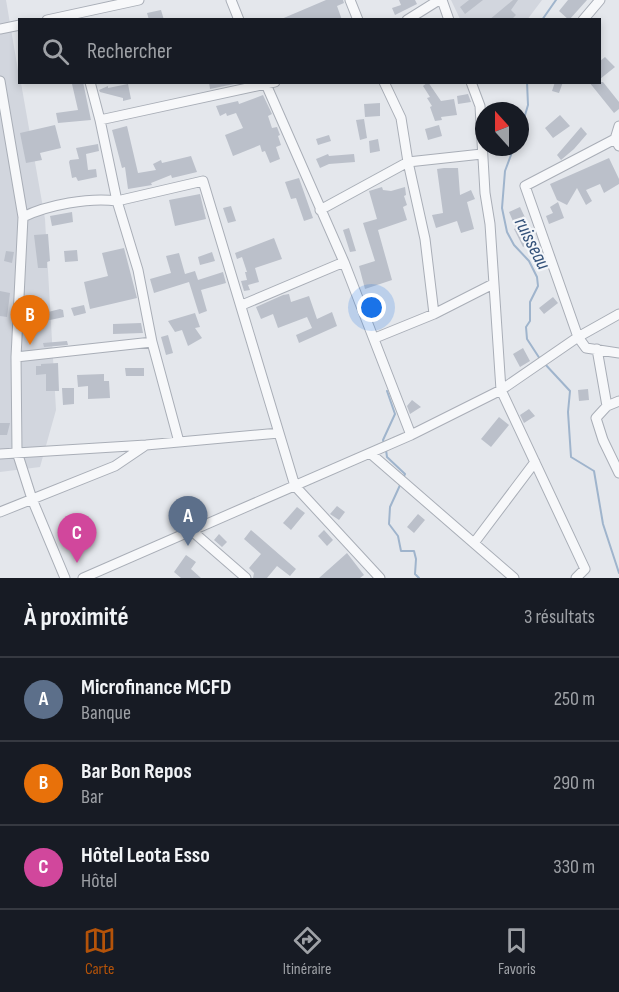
<!DOCTYPE html>
<html lang="fr">
<head>
<meta charset="utf-8">
<style>
  :root { --surface:#171b24; --page:#242831; --text:#f1f3f6; --muted:#9ea1a6; --line:#363941; --accent:#b45309 }
  body { margin:0; font-family:"Sofia Sans Condensed",sans-serif; background:var(--page); color:var(--text) }
  .compass { position:absolute; left:475px; top:102px; width:54px; height:54px; border-radius:50%; background:var(--surface); box-shadow:0 3px 9px #0003; rotate:339deg }
  .you { position:absolute; left:372px; top:308px; width:21px; height:21px; margin:-15px; border:4px solid #fff; border-radius:50%; background:#1a73e8; box-shadow:0 0 0 9px #1a73e833 }
  .badge { display:grid; place-items:center; width:39px; height:39px; border-radius:50%; background:var(--accent); color:#fff; font-size:20px; font-weight:700 }
  .pin { position:absolute; translate:-50% -50px; filter:drop-shadow(0 2px 3px #0008) }
  .pin::after { content:''; position:absolute; top:32px; width:21px; height:18px; background:inherit; clip-path:polygon(0 0,100% 0,50% 100%) }
  .list { margin:0; padding:0; list-style:none }
  h2 { display:flex; justify-content:space-between; align-items:center; height:78px; margin:0; padding:0 24px; font-size:26px }
  h2 small { font-size:20px; font-weight:400; color:var(--muted) }
  .list li { display:grid; grid-template-columns:39px 1fr auto; gap:18px; align-items:center; box-sizing:border-box; height:84px; padding:0 24px; border-top:2px solid var(--line) }
  .list b { display:block; font-size:22px; white-space:nowrap }
  .list p { margin:0; font-size:20px; white-space:nowrap; color:var(--muted) }
  .list em { font-size:20px; font-style:normal; color:var(--muted) }
  .icon { flex:none; width:33px; height:33px; fill:none; stroke:currentColor; stroke-width:2; stroke-linecap:round; stroke-linejoin:round }
  .map { position:relative; flex:none; width:619px; height:578px; overflow:hidden }
  .search { position:absolute; background:var(--surface); box-shadow:0 3px 9px #0003; left:18px; right:18px; top:18px; height:66px; display:flex; align-items:center; gap:15px; box-sizing:border-box; padding:0 21px; border-radius:0px; color:var(--muted); font-size:22px }
  .sheet { height:330px; background:var(--surface) }
  nav { display:flex; justify-content:space-around; align-items:center; box-sizing:border-box; height:84px; border-top:2px solid var(--line); background:var(--surface); font-size:16px; color:var(--muted) }
  nav a { display:grid; justify-items:center; gap:3px }
  nav .on { color:var(--accent) }
  .map>svg:first-child { display:block }
</style>
</head>
<body>
<div class="map">
<svg width="619" height="578" viewBox="0 0 619 578">
  <rect width="100%" height="100%" fill="#e4e7ec"/>
  <path fill="#d2d6de" d="M0,0H6L20,82L21,83L45,219L56,410L40,467L0,472Z
    M451,0H542L527,20L460,19Z"/>
  <g fill="none" stroke-linecap="round" stroke-linejoin="round">
    <path stroke="#9fb4cc" stroke-width="2" d="M542,20L556,0
      M520,132L528,105L527,82
      M514,147L505,171L502,208L507,232L514,245L529,261L537,277L538,286L530,302V321L526,327L527,339L540,359
      M544,363L570,391L568,412L571,457L594,471L603,524L619,573
      M384,444L383,440L395,414L387,391
      M386,450L387,457L405,474L403,478
      M401,483L390,507L389,524L398,536L401,551H414L416,559L415,574L419,578"/>
  </g>
  <path fill="#bbc0ca" d="M326,0H343L344,3L337,6L342,20H279Z
    M399,0H415L417,4L395,15L392,8L401,5Z
    M469,0H483L465,14L460,7Z
    M513,0H518L511,10L516,15L511,20H489Z
    M568,0H587L569,20L559,11Z
    M161,10L164,20H149L147,13Z
    M605,57L615,67L600,79V61Z
    M83,82L91,120L58,123L56,113L78,110L72,84Z
    M209,82H234V84L210,89Z
    M428,82L441,101L454,99L457,115L441,117L442,120L435,121L430,107L432,106L427,98L430,97L423,86Z
    M555,82H563L559,93L552,91Z
    M589,82H603L619,102V109L614,113Z
    M128,84L131,99L123,101V98L100,92L99,90L108,86V88Z
    M468,94L471,102L458,104L457,96Z
    M263,95L272,114L268,116L272,128L277,127L280,135L278,136L281,145L276,147L280,159L270,163L265,151L262,152L260,145L233,156L225,135L243,128L236,113L227,116L226,113L220,116L216,106L238,101L239,104Z
    M380,103V116L365,117L364,104Z
    M560,115L570,126L553,138L545,128Z
    M364,119L367,138L360,140L356,120Z
    M55,125L61,148L40,153L42,160L26,163L20,133Z
    M439,125L442,136L428,140L425,129Z
    M127,126L138,173L156,170L153,164L161,160L162,163L191,156L197,172L172,178L171,175L151,183L152,185L128,189L125,167L122,168L112,130Z
    M581,127L587,134L574,149L561,160L557,155Z
    M329,135L331,141L318,145L316,139Z
    M378,139L380,151L370,153L369,141Z
    M98,144L99,151L86,154L88,170L96,169L97,177L78,181L76,177L72,178L69,162L70,160L79,159L76,148Z
    M328,154L329,156L354,154L355,162L329,164L320,168L316,159Z
    M609,158L619,179V184L604,193L600,184L586,190L592,201L586,205L577,188L567,205L557,200L550,184Z
    M444,168H458L460,195L471,190L475,199L467,202L474,229L461,233L457,221L436,228L432,215L443,213L437,169Z
    M299,178L313,218L304,221L296,198L291,199L285,182Z
    M382,187L383,190L391,191L405,187L406,195L404,196L407,205L403,207L407,220L378,230L392,280L365,289L359,266L375,261L363,223L377,219L369,191Z
    M200,194L206,219L175,226L169,200Z
    M558,202L564,218L549,224L546,216L553,213L550,207Z
    M231,206L236,221L228,223L223,208Z
    M520,207L532,232L526,235L530,243L523,247L514,229L516,228L509,212Z
    M72,212L73,222L52,226L50,216Z
    M349,228L356,251L350,252L343,230Z
    M48,234L50,261L47,262V268H38L34,235Z
    M274,238L282,259L255,268L259,282L248,285L250,290L244,291L241,281L247,280L245,272H247L242,257L237,259L235,253Z
    M124,248L137,298L90,309L84,282L108,276L102,253Z
    M538,248L543,259L534,263L529,251Z
    M77,250L78,261L65,262L64,251Z
    M6,251L14,252L12,263L4,261Z
    M212,252L215,261L200,265L198,257Z
    M179,253L185,274L195,271L198,280L223,272L226,283L201,290L207,311L199,314L189,282L154,293L150,279L171,273L166,256Z
    M0,291L10,293L7,317L0,316Z
    M289,294L291,302L309,296L317,319L332,312L337,326L299,343L296,335L312,328L307,317L278,328L273,314L261,319L256,307L283,295Z
    M553,297L558,303L544,314L539,308Z
    M84,305L86,313L74,316L71,308Z
    M60,309L63,310L64,317L36,323L37,311L48,312Z
    M195,313L200,327L195,328L202,338L188,346L182,330L175,332L168,321Z
    M141,323L143,333L113,334V324Z
    M168,335L173,353L166,355L161,337Z
    M67,341L68,345L44,347L43,343Z
    M523,348L530,361L520,367L513,354Z
    M58,363L59,391H46V374L36,375V366H41V364Z
    M125,368H144V376H126Z
    M104,374V381H109L110,398L88,399V386L78,387L77,375Z
    M62,388H74V404L63,405Z
    M588,389L589,400L579,401L578,390Z
    M412,400L421,407L410,414L407,406Z
    M529,409L535,416L524,423L520,415Z
    M499,417L509,425L491,447L481,439Z
    M0,423H10L7,435H0Z
    M337,506L345,512L339,520L330,514Z
    M297,507L305,513L291,530L283,523Z
    M418,514L425,520L414,533L407,527Z
    M251,530L296,569L290,576L277,566L267,578H253L254,573L249,568L261,554L244,539Z
    M324,530L333,540L327,546L318,536Z
    M219,534L227,542L222,547L214,540Z
    M347,553L364,575L360,578H319Z
    M186,555L196,562L191,569L201,578H181L174,572Z"/>
  <g fill="none" stroke-linecap="round" stroke-linejoin="round">
    <g stroke="#a9aeb7" stroke-width="11">
      <path id="minor" d="M231,0L239,20
        M350,0L358,20
        M442,0L449,20
        M47,20L139,0
        M407,20L439,0
        M583,20L600,0
        M0,29L20,25
        M0,81L23,217L16,357L17,452L32,499L65,578
        M90,82L100,120
        M265,82L344,262L411,435
        M275,82L100,120L117,201L203,181L295,486L380,578
        M384,82L401,118L408,162L425,239L434,314
        M471,82L480,106L485,193L490,224L501,390L585,569L576,578
        M619,126L615,139L619,146
        M615,139L525,186L578,337L586,348L619,353
        M320,210L408,162L482,154
        M242,305L344,262
        M375,338L434,314L493,284
        M152,342L179,442
        M597,349L607,406L596,418L603,440L619,473
        M16,357L152,342L138,270L117,201C90,197 47,205 23,217
        M607,406L619,401
        M370,453L514,578
        M0,454L146,445L279,433
        M0,512L115,466L146,445
        M192,531L246,578
        M474,543L535,462
        M83,578L411,435L501,390L578,337L619,314"/>
    </g>
    <use href="#minor" stroke="#f7f8fa" stroke-width="9"/>
  </g>
  <g text-anchor="middle" stroke-width="4.5" stroke-linejoin="round" paint-order="stroke">
    <g font-size="20" font-style="italic" fill="#34527a" stroke="#f4f6f9">
      <text transform="translate(533 243) rotate(63)" y="7">ruisseau</text>
    </g>
  </g>
</svg>
<svg class="compass" viewBox="-18 -18 36 36"><path d="M0-13l5 13h-10z" fill="#e53935"/><path d="M0 13l5-13h-10z" fill="#9ea1a6"/></svg>
<div class="you"></div>
<div class="pin badge" style="left:188px;top:546px;background:#5c6f8a">A</div>
<div class="pin badge" style="left:30px;top:345px;background:#e8710a">B</div>
<div class="pin badge" style="left:77px;top:563px;background:#d1479c">C</div>
<div class="search"><svg class="icon" aria-label="search" viewBox="0 0 24 24"><circle cx="10" cy="10" r="6"/><path d="M15 15l6 6"/></svg>Rechercher</div>
</div>
<section class="sheet">
<h2>À proximité<small>3 résultats</small></h2>
<ul class="list">
<li><span class="badge" style="background:#5c6f8a">A</span><div><b>Microfinance MCFD</b><p>Banque</p></div><em>250 m</em></li>
<li><span class="badge" style="background:#e8710a">B</span><div><b>Bar Bon Repos</b><p>Bar</p></div><em>290 m</em></li>
<li><span class="badge" style="background:#d1479c">C</span><div><b>Hôtel Leota Esso</b><p>Hôtel</p></div><em>330 m</em></li>
</ul>
</section>
<nav>
<a class="on"><svg class="icon" aria-label="map" viewBox="0 0 24 24"><path d="M3 6l6-2 6 2 6-2v14l-6 2-6-2-6 2zM9 4v14M15 6v14"/></svg>Carte</a>
<a><svg class="icon" aria-label="directions" viewBox="0 0 24 24"><path d="M12 3l9 9-9 9-9-9zM9 14v-3h6M13 9l2 2-2 2"/></svg>Itinéraire</a>
<a><svg class="icon" aria-label="saved" viewBox="0 0 24 24"><path d="M7 4h10v16l-5-4-5 4z"/></svg>Favoris</a>
</nav>
</body>
</html>
